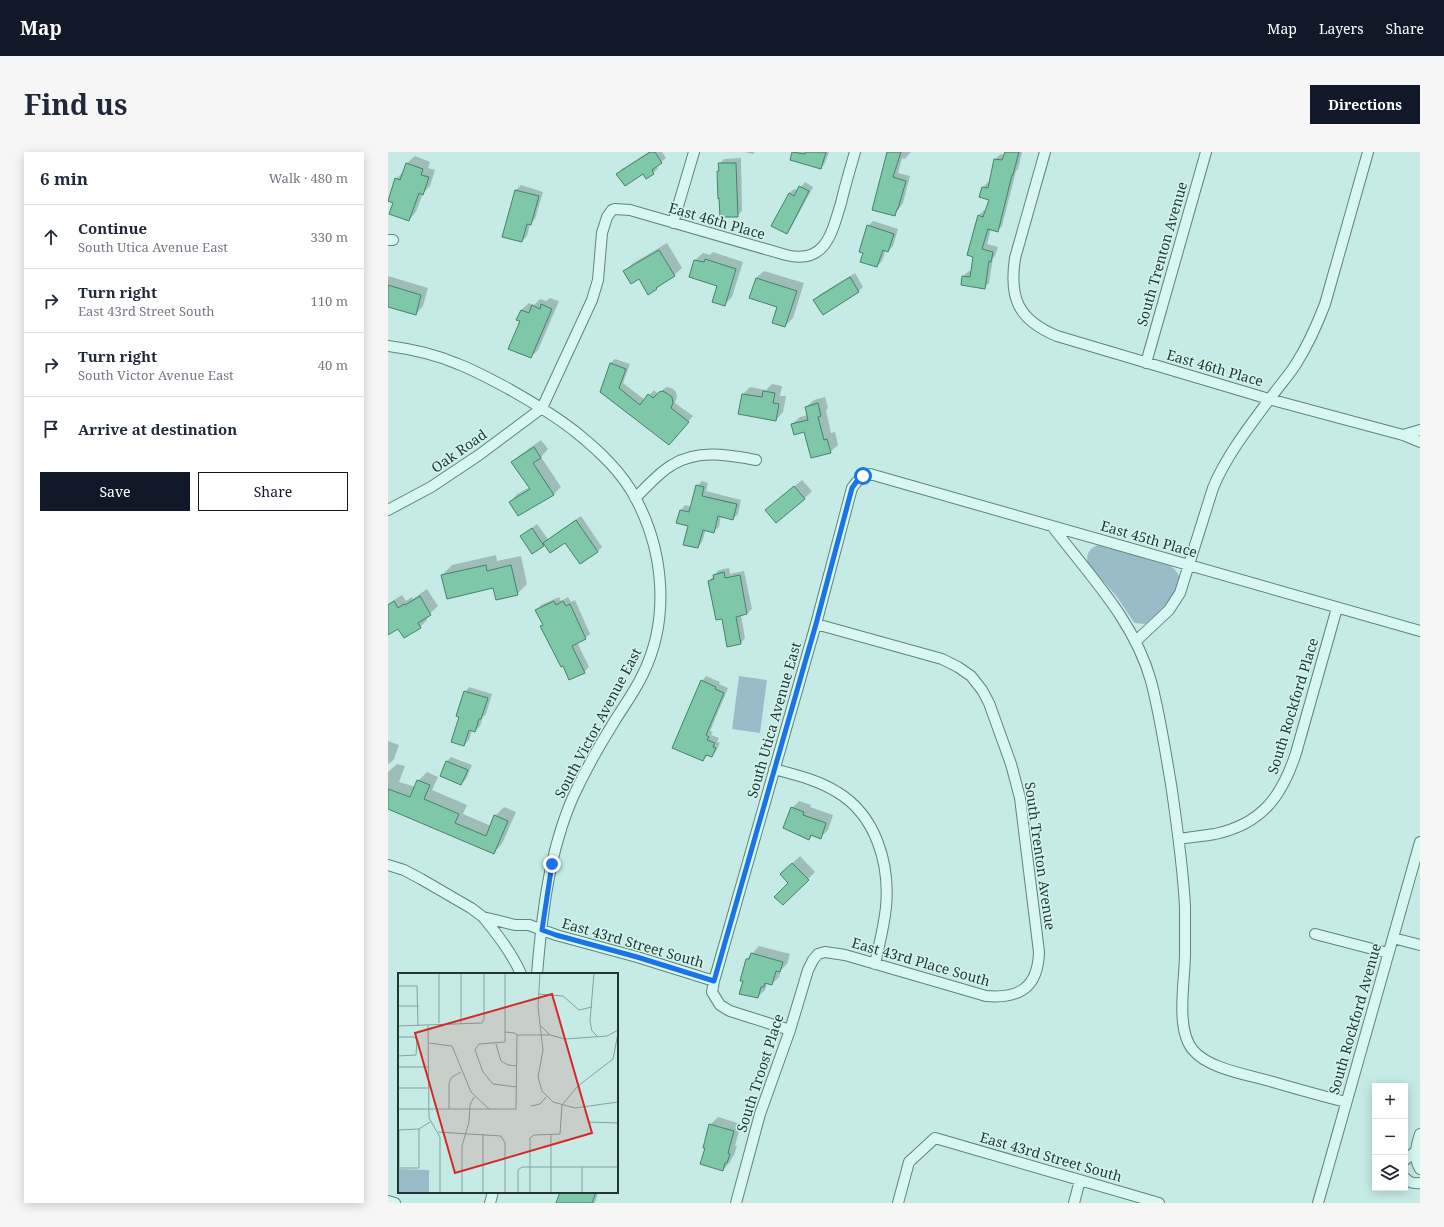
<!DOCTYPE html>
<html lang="en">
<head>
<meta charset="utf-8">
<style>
  :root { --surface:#fff; --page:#f6f6f7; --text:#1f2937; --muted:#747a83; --line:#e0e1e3; --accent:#111827 }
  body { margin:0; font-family:"Noto Serif",serif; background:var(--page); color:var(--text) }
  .controls { position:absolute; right:12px; bottom:12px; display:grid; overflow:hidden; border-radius:0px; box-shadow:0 2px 10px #0003 }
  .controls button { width:36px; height:36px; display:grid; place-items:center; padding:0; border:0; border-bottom:1px solid var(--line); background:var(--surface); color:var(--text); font:20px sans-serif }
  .stop { position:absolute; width:12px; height:12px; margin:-9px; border:3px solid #1a73e8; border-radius:50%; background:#fff }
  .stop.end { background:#1a73e8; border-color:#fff; box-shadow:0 1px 4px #0008 }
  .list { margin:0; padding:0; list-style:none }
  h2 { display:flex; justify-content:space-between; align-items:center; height:52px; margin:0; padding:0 16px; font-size:17px }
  h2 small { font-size:13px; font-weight:400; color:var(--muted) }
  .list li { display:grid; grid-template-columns:26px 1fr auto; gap:12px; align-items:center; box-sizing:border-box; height:64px; padding:0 16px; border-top:1px solid var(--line) }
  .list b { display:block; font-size:15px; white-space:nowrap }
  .list p { margin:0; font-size:13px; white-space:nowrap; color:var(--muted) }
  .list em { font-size:13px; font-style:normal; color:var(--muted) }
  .actions { display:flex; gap:8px; padding:12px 16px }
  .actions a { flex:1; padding:9px 0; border:1px solid var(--accent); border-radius:0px; text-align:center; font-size:14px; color:var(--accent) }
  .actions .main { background:var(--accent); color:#fff }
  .icon { flex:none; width:22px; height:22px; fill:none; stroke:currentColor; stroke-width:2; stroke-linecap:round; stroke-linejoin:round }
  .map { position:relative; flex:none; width:1032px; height:1051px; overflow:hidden; border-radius:0px }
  header { display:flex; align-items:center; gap:24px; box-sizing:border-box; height:56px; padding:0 20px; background:var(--accent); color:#fff }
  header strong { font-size:19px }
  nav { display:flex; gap:22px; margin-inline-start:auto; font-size:14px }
  .intro { display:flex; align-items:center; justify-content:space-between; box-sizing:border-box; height:96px; padding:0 24px }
  h1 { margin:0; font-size:28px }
  .button { padding:10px 18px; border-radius:0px; background:var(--accent); color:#fff; font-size:14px; font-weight:700 }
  main { display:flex; gap:24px; padding:0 24px }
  aside { flex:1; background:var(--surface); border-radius:0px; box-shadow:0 2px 10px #0003 }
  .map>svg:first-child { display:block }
</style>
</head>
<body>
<header>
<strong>Map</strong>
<nav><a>Map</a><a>Layers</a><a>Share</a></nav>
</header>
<div class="intro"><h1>Find us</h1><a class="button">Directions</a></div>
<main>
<aside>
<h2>6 min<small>Walk · 480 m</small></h2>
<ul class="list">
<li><svg class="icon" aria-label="ahead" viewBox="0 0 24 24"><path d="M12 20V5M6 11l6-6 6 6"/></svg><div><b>Continue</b><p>South Utica Avenue East</p></div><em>330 m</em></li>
<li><svg class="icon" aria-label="right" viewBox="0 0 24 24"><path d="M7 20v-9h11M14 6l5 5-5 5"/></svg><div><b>Turn right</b><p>East 43rd Street South</p></div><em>110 m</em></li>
<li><svg class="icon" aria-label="right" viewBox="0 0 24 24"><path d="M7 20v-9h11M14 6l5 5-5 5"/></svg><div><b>Turn right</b><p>South Victor Avenue East</p></div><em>40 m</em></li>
<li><svg class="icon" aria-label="arrive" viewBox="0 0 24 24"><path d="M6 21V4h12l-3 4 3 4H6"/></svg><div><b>Arrive at destination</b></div></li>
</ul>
<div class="actions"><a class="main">Save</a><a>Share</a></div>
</aside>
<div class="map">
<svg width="1032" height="1051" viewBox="0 0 1032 1051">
  <rect width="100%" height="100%" fill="#c6ebe6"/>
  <path fill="#9abcc9" d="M711,393L783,414C786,417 790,420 791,424C794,439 768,464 757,472L747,471L745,469L729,445L700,411C697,403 702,395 711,393Z
    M351,524L379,528L372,581L344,577Z"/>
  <path fill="#0003" d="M261,0H274L278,6L268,14L270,17L265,21L230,22L234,17Z
    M357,0H367L365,2Z
    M405,0H441L437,11L433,16L403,7Z
    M501,0H523L517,7L514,6L510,21L522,24L515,51L506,63Z
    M618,0H634L630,17L628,19L614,74L609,79L603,77L599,92L610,95L607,104L605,106L601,131L596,136L575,124L581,119L584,120L591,63L596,58L598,59L602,47L595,35L600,30L602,31L607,7L613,2L617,3Z
    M27,4L42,10L40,16L47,18L42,34L35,41L28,60L21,68L6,50L8,27L16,19L19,11Z
    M353,6L354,59L349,64L330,19L332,18L331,12L336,7Z
    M417,30L425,35L403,76L399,81L384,74L401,41L406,37L410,39Z
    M133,33L155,40L147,67L142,72L139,84L134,89L116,84L128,38Z
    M485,69L510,77L505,94L500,99L498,98L494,109L489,114L480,74Z
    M279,91L294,116L286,123L273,132L268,137L251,126L236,120L244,112Z
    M325,100L355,110L344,145L336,153L331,133L302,124L307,108L315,101L322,103Z
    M376,119L416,131L405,166L397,174L391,154L362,145L368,126Z
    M467,121L475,135L471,139L427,148L431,143Z
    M0,124L40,136L35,154L28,162L0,154Z
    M162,146L171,149L150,198L143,205L134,169L133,158L141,151L146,153L152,147L158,149Z
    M227,207L242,212L235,231L257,248L266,238L270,242L277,236L280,235L285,237L288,240L289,245L287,251L305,264L281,292L213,239L222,211Z
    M384,232L394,234L392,244H398L395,260L388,268L351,261L355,242L362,235L378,238Z
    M437,245L440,256L438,258L443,281L447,280L450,293L442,300L416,279L404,272L412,265L420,263L418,255L426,248Z
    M153,288L160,297L153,305L173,335L166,342L130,363L122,350L129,342L142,335L124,310L132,303Z
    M414,328L424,339L416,347L378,358Z
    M314,329L320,331L318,339L353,348L350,362L345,367L333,364L331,375L326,379L318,377L314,390L310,395L301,373L290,370L293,358L297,353L304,355L309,334Z
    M193,364L214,395L209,400L177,389L157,392L145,400L134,384L149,372L160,387Z
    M108,403L109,409L133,404L139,432L129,442L106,435L54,423L64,413Z
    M341,416L342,422L356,419L364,457L359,462L353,463L357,486L353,491L334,466L321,429L331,418Z
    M39,437L50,454L38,465L39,468L32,475L10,476L0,482V452L14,443L18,449L24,445L25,447Z
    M171,445L173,449L180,445L183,450L187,448L202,482L197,486L189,490L201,515L196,520L156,473L149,458L153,453Z
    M318,524L332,530L331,532L340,536L322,579L325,580L323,583L331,586L329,590L332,591L328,599L324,604L320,602L315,608L314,529Z
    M81,535L104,542L98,562L95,565L92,574L87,579L84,578L81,588L76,593L72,564L77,540Z
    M0,589L11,593L6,607L1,612L0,611Z
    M63,605L84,613L78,627L73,632L53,623L59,609Z
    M9,612L17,614L11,630L28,635L30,629L39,620L50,625L44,638L79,653L75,662L103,674L107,664L116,655L128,660L114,692L105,701L0,655V620Z
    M411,649L423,653L422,655L445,663L440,678L432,686L425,683L421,687L404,656Z
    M412,704L427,720L395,752L402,731L393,722Z
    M371,794L402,802L399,812L393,818L391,825L384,832L379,831L377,838L370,845L356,829L359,807Z
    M330,965L353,972L347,994H349L346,1003L344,1006L342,1010L335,1018L322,973Z
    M173,1040H210L207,1051H169Z"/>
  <path fill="#7ec7a8" stroke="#448367" d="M262,0H267L274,11L264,18L266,22L258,27L255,22L237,34L228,22Z
    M404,0L417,2L418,0H438L433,17L402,8Z
    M499,0H513L505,25L518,29L510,57H509L507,64L484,58Z
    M617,0H631L625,23H624L610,80L600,77L594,97L605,100L603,110L601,109L597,137L573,133L574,124L582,125L585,105L579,103L590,63L595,65L601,48L591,45L594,35L600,36L606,7L614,8Z
    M18,11L35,17L33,23L41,25L35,43L31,41L21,69L1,62L5,51L0,49L7,26L12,28Z
    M330,11H348L350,65H332L331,46L330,47L329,19H331Z
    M411,34L421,39L399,82L383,74L401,41L406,44Z
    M127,38L151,44L143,73L139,72L134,90L114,85Z
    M479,73L506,82L500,100L495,98L489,115L472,110L475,101L471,100Z
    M271,98L287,124L268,136L269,137L260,143L251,127L243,132L235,119Z
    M317,107L348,117L337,154L324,150L329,134L301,125L306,108L316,110Z
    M462,125L471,140L435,163L425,148Z
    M368,126L409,139L397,175L384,171L389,155L361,146Z
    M0,133L33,143L28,163L0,155Z
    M153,152L164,157L143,206L120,197L132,169L128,168L133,158L141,161L144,153L152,157Z
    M222,211L238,217L231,236L252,253L260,242L265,246L271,240L275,239L280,242L284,245L285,251L283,256L301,270L281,293L212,240Z
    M375,239L387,241L385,251L391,252L388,269L350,262L354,242L374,245Z
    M430,251L433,264L430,265L436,288L439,287L443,301L423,306L416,280L406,283L403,272L420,268L417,255Z
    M146,295L153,306L145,311L166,343L130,364L121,350L142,337L123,310Z
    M308,333L316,335L314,344L349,352L345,368L330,364L326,381L315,378L310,396L295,393L300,374L288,371L292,358L301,360Z
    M406,334L417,347L388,371L377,358Z
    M188,368L210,400L192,412L177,391L162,401L155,391Z
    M144,376L156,394L144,402L132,384Z
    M98,413L99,419L123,413L130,443L108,448L105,436L59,447L53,423Z
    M336,420L337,426L352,423L359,462L348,465L353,492L339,495L334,467L328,468L320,429L326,427L325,423Z
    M32,444L43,463L30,471L33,476L16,486L10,477L0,483V453L6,449L10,456L16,452L17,453Z
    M166,449L168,453L175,449L178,454L182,452L198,487L184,494L197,521L181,528L175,514L173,515L152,474L155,473L147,458Z
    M313,528L328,535L327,537L336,541L318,583L321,585L319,588L327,591L325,595L328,596L324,605L318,603L315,609L284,596Z
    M76,539L100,546L93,567H91L87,580L81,578L76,594L63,590L71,565L68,564Z
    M58,609L80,618L73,633L52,624Z
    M29,628L42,633L36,647L71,662L67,671L98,684L106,663L120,669L106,702L0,657V637L22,645Z
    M403,655L416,660L415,663L438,671L433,687L423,683L421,688L395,676Z
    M404,711L421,728L395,753L386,745L400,731L392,722Z
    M363,801L395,810L392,820L388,819L384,833L377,831L376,835H373L370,846L351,842L355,829H352L358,807H361Z
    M321,972L346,979L340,1001L342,1002L339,1011H337L335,1019L312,1012L317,996H315Z
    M172,1040H208L204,1051H168Z"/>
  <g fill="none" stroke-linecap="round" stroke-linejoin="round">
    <g stroke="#5d8579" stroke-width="12">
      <path id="street" d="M657,0L627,106C621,146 630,168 669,184L881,247L1015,283L1032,290
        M285,71L306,0
        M0,88H5
        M0,194C23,197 49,203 70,212C88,219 104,228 121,237C144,250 168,264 189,281C211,299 234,320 248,347C276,400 282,467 255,522C247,539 236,554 226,570C211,594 197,619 185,645C161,700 154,762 149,822
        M758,211L818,0
        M1015,283L1032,278
        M247,346C259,335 270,321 284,313C310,297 340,303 368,308
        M0,358L43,335L91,303L154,256L204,148L210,128L214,81L219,65L224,58L227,57L242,58L398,103C438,113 444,80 453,51C457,34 462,17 467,0
        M664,374C701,423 746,468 763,529C772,563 777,598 783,632C789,673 795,714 797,755C797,771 797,786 797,802C797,829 787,877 805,898C820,917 862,923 885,930C909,937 934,944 958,950
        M748,489L781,458L792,441L825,336C838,304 863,272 884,244C892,233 901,223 908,212C920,193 929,173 937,152L980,0
        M386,617C408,623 430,628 449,640C488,663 502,712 498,755C496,775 491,793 487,812
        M791,687C803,685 815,684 827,682C874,672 894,644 908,601L949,456
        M0,713L16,718L33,727L83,756L95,765L127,773H141L168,783L249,805L326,829L324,840L332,853L342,859L402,878
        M95,765C110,783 124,801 133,822
        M927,782L1000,801
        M1005,786L1032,793
        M326,829L428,472L464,336C469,328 474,325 482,322L1032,479
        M1032,982C1028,995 1025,1005 1032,1017
        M1017,1008L1028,999
        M1017,1026C1022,1031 1026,1032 1032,1031
        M0,1049L7,1051
        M102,1051L105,1040
        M348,1051L372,962L402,878L420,818L425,808L430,802L437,800L457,803L598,844C632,847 650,835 651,800L632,646L623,612L601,551L594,538L583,524L570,515L554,507L428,472
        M510,1051L521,1010L547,986L771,1051
        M686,1051L692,1028
        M930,1051L1032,690"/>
    </g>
    <use href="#street" stroke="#d8f7f2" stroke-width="10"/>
  </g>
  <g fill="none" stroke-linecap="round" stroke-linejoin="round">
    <path stroke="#1a73e8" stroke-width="5" d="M164,712L154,778L168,783L249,805L326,829L428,472L464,336L469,329L475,324"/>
  </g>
  <g text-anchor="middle" stroke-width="3" stroke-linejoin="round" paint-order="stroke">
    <g font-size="14" fill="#1f372e" stroke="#d5f3ef">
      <text transform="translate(329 69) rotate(16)" y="5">East 46th Place</text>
      <text transform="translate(774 102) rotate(-74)" y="5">South Trenton Avenue</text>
      <text transform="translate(827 216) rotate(16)" y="5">East 46th Place</text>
      <text transform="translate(71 299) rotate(-35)" y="5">Oak Road</text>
      <text transform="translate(761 387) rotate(16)" y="5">East 45th Place</text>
      <text transform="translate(905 554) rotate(-73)" y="5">South Rockford Place</text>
      <text transform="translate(386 568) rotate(-74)" y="5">South Utica Avenue East</text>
      <text transform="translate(210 571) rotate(-62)" y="5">South Victor Avenue East</text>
      <text transform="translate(652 704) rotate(82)" y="5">South Trenton Avenue</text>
      <text transform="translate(245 791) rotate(16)" y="5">East 43rd Street South</text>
      <text transform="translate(533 810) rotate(16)" y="5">East 43rd Place South</text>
      <text transform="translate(967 867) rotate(-74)" y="5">South Rockford Avenue</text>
      <text transform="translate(372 921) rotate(-72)" y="5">South Troost Place</text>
      <text transform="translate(663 1005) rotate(16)" y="5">East 43rd Street South</text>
    </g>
  </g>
  <g transform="translate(10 821)">
    <rect width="220" height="220" fill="#c6ebe6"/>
    <path d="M0,196L31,197V220H0Z" fill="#9abcc9"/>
    <path fill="none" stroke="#83a39c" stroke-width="1" d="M41,0V50M63,0V50M107,0V69L81,71L77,77L85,99L95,111L119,114M142,0L140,34L145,77L140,104L144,118L155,129L177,135L220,129M196,0L192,48L194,58L199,63M0,13H19L20,53M140,21L165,23L181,37L194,34M0,33H21M0,53L84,50L86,46V0M30,53L31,145L42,164V220M143,53L152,62M107,59L117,60L119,62H152L167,66L209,63L220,57M0,64H16L19,67L18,82L0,83M31,70L54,73L73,119L91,136M98,71L103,88L110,92L119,93M0,94H31M0,115H31M133,133L142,131L148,124M0,136H118L119,62M51,136V110L54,104L63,99M190,149L220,150M0,157L21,156L32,149M40,159L103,163L107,170V220M85,161V220M184,194V220M0,195H21V156M1,195V157M64,220V173L71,149L72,132L76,124M120,220V197L124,194H220M132,220V165L136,162L162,161L164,132L180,113L215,86L220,60M153,220V162"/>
    <path fill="#d62828" fill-opacity="0.15" stroke="#d62828" stroke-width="2" d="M154,21L194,160L57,200L17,60Z"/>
    <rect width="220" height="220" fill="none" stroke="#1f372e" stroke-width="2"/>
  </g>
</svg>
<div class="controls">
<button>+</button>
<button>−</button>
<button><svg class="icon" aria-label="layers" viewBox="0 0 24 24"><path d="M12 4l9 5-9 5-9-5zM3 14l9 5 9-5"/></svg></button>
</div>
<div class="stop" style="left:475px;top:324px"></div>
<div class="stop end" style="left:164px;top:712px"></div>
</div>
</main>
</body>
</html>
